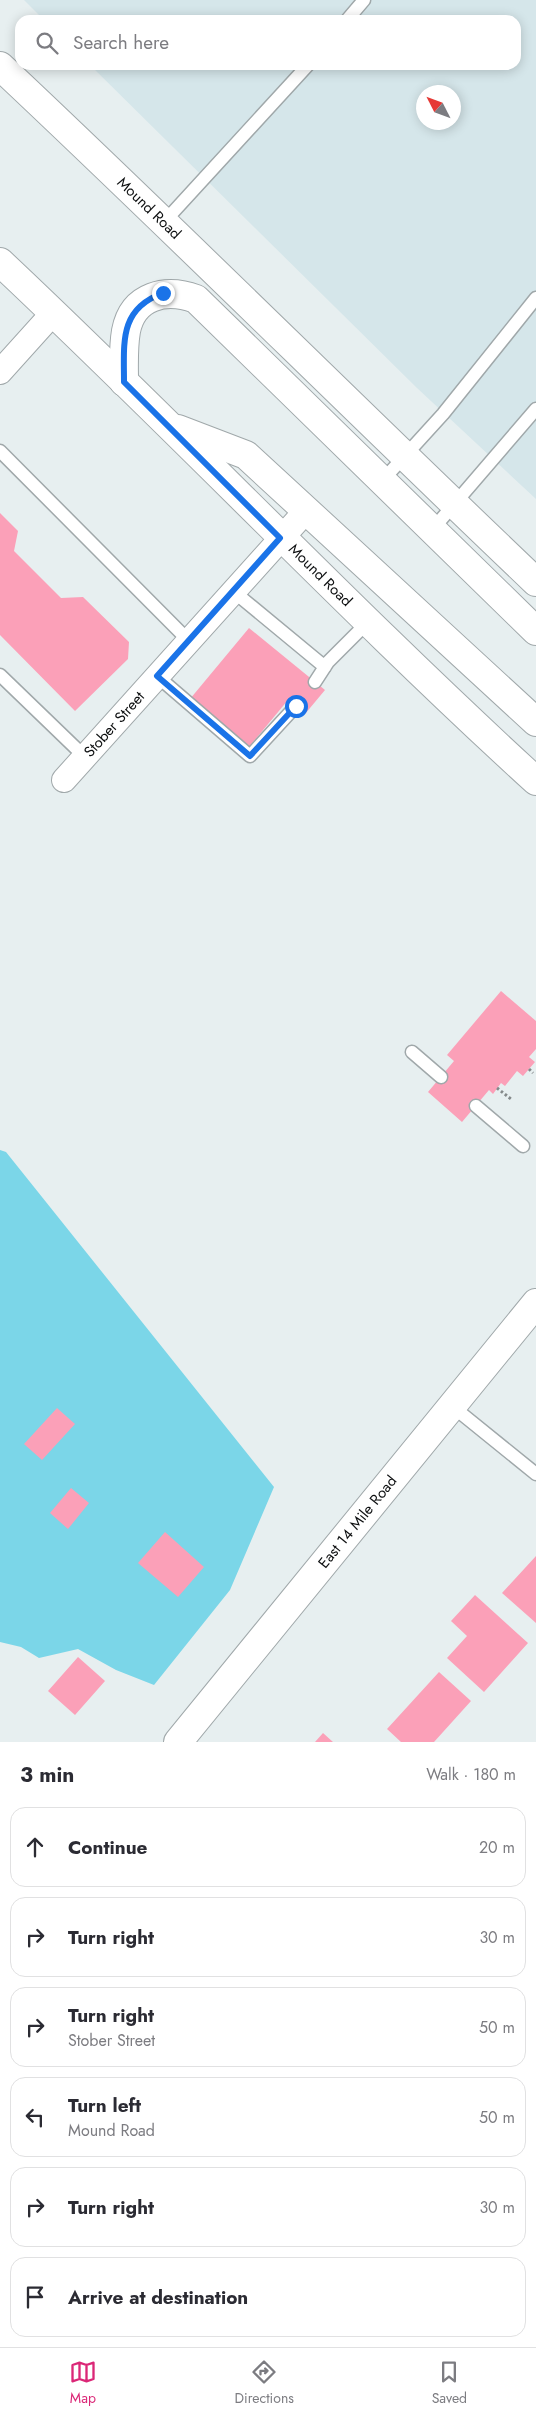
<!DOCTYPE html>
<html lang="en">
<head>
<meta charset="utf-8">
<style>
  :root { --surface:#fff; --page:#f2f2f3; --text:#2b2b33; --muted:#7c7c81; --line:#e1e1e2; --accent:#db2777 }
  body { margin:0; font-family:Jost,sans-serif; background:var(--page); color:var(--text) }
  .compass { position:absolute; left:416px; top:85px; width:45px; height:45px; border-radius:50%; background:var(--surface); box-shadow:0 2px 12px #0003; rotate:312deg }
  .stop { position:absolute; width:15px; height:15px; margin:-11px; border:4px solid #1a73e8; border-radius:50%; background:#fff }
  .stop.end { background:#1a73e8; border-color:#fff; box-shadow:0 1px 5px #0008 }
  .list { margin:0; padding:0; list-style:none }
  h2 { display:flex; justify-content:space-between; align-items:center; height:65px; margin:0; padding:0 20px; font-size:21px }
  h2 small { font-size:16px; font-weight:400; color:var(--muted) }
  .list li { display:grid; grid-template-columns:32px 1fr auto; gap:15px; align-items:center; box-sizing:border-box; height:80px; margin:0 10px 10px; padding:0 10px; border:1px solid var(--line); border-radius:15px }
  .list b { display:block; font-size:19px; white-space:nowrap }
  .list p { margin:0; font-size:16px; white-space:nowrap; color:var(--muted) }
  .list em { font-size:16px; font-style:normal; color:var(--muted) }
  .icon { flex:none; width:28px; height:28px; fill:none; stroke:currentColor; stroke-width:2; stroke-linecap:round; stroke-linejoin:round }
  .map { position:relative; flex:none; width:536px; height:1742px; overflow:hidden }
  .search { position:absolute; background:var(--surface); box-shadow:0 2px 12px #0003; left:15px; right:15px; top:15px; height:55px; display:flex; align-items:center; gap:12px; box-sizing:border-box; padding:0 18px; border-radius:15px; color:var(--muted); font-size:19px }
  .sheet { height:605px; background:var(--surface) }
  nav { display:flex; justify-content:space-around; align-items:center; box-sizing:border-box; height:70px; border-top:1px solid var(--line); background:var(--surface); font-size:14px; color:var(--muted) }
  nav a { display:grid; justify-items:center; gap:2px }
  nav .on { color:var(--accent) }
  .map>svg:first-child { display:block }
</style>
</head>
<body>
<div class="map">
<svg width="536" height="1742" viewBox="0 0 536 1742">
  <rect width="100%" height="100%" fill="#e7eff0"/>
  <path fill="#d5e6ea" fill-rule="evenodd" d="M24,0H536V499L417,388L90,65H516V20H44ZM424,92H454V122H424Z"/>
  <path fill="#7bd6e8" d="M0,1150L6,1152L274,1487L230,1590L154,1685L116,1670L78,1649L39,1658L21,1647L0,1642Z"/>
  <path fill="#fba0b8" d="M0,513L18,531L14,551L61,598L83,597L129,642L128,659L75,711L0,635Z
    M249,628L325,690L305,714L288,700L249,747L190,699Z
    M501,991L536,1021V1049L529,1057L535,1062L523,1076L517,1071L505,1086L501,1083L493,1094L489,1090L462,1122L428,1092L454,1061L447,1055Z
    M57,1408L75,1424L42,1460L24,1444Z
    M71,1488L89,1503L68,1529L50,1513Z
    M165,1532L204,1567L178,1597L138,1563Z
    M536,1556V1623L502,1593Z
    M475,1595L528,1643L484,1692L447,1658L467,1636L451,1621Z
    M78,1657L105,1681L75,1715L48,1691Z
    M439,1672L471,1701L434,1742H401L387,1729Z
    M323,1733L333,1742H315Z"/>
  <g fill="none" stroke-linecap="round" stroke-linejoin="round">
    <g stroke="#a0a8aa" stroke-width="15">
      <path id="service" d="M347,20L364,0
        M165,221L308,65
        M0,451L189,641
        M382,481L443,414L536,298
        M432,530L536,409
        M233,591L325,667
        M0,675L85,757
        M157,676L250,756L296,706
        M315,682L328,662L368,622
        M412,1052L441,1077
        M476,1106L523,1146
        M452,1406L536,1474"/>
    </g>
    <g stroke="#a0a8aa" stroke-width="26">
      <g id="minor">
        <path d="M0,372L54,312"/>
        <path id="s1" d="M64,780L305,512"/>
      </g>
    </g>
    <g stroke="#a0a8aa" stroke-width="30">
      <g id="secondary">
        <path id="s2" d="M0,66C181,236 356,411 536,582"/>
        <path id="s3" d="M0,262C181,432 352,613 536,781"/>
        <path d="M124,382C124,365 123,348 126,331C133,295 166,288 196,299L536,631"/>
        <path d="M178,429L246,455L536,722"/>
        <path id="s4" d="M178,1742L536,1303"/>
      </g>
    </g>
    <path stroke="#84898a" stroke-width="3" stroke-dasharray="2.5 2.5" stroke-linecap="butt" d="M529,1069L533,1073
      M497,1088L511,1099"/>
    <use href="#service" stroke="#fff" stroke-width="12"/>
    <use href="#minor" stroke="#fff" stroke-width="24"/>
    <use href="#secondary" stroke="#fff" stroke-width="28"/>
  </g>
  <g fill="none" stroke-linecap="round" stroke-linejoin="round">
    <path stroke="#1a73e8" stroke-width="6" d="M163,293C119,309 124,342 124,382L280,538L157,676L250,756L296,706"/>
  </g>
  <g text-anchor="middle" stroke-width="4" stroke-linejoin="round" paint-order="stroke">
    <g font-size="15" fill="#0d0f10" stroke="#fff">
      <text dy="5" stroke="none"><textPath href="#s2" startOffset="206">Mound Road</textPath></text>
      <text dy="5" stroke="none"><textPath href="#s3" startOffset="448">Mound Road</textPath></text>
      <text dy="5" stroke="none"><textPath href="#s1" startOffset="75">Stober Street</textPath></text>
      <text dy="5" stroke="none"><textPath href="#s4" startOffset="284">East 14 Mile Road</textPath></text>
    </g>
  </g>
</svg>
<svg class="compass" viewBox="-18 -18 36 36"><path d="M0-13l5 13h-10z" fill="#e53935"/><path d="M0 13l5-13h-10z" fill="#7c7c81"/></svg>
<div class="stop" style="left:296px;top:706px"></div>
<div class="stop end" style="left:163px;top:293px"></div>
<div class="search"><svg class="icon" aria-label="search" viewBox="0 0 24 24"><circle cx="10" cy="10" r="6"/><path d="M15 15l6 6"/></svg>Search here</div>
</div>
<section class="sheet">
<h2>3 min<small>Walk · 180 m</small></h2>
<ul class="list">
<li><svg class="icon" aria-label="ahead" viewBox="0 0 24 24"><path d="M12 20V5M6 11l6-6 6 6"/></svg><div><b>Continue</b></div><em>20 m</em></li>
<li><svg class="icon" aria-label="right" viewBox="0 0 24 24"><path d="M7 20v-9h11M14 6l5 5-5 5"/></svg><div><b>Turn right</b></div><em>30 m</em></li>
<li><svg class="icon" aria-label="right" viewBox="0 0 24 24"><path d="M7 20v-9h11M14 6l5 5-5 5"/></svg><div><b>Turn right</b><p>Stober Street</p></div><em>50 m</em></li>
<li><svg class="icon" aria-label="left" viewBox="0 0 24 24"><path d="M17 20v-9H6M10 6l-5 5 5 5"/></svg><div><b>Turn left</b><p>Mound Road</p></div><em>50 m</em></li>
<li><svg class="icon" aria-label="right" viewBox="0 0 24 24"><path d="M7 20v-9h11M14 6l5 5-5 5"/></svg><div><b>Turn right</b></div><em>30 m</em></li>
<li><svg class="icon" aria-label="arrive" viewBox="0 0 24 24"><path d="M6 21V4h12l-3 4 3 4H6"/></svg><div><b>Arrive at destination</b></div></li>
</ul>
</section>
<nav>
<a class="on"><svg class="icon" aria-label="map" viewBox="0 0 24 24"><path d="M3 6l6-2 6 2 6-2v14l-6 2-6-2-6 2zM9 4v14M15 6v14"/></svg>Map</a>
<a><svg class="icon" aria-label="directions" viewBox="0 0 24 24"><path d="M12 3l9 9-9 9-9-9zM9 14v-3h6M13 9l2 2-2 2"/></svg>Directions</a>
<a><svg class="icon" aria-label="saved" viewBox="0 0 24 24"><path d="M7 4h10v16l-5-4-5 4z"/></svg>Saved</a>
</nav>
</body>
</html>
